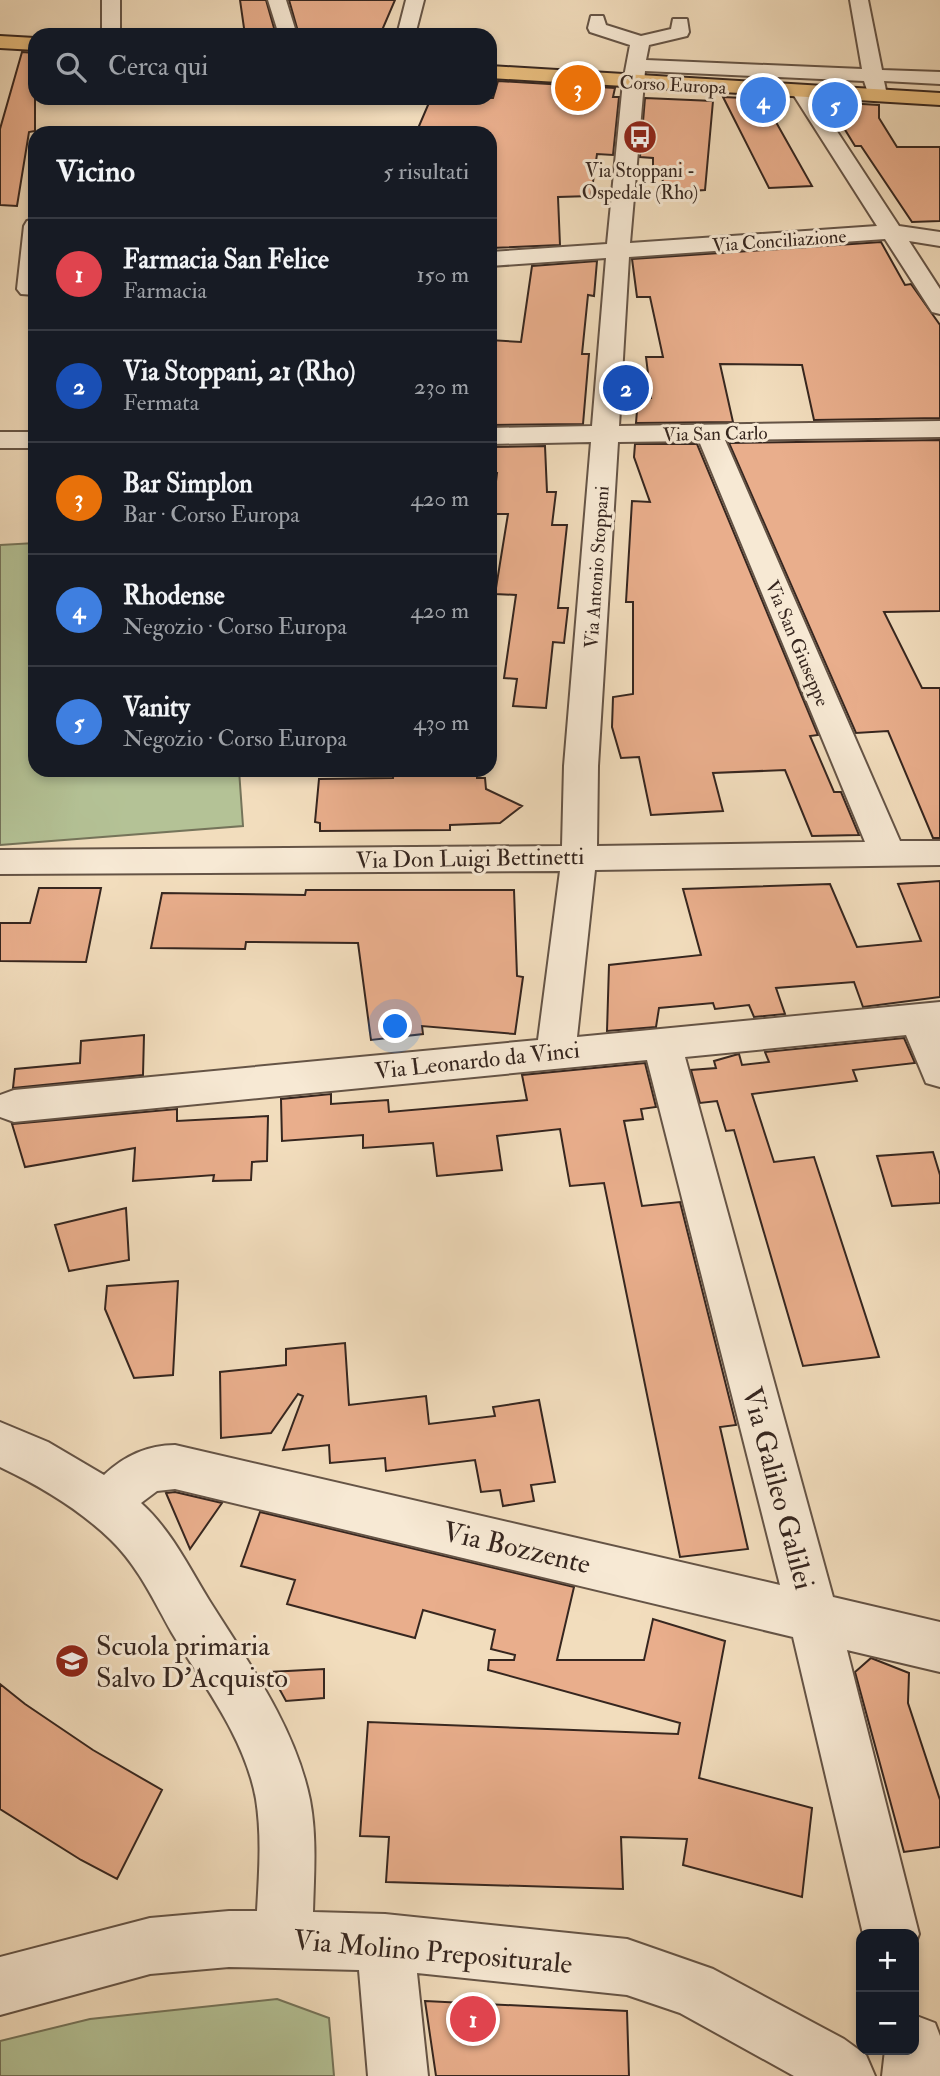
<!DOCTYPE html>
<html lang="it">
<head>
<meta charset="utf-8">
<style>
  :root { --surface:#171b24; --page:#242831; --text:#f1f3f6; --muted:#9ea1a6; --line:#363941; --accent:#c59692 }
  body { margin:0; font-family:"IM FELL Double Pica",serif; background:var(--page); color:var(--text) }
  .controls { position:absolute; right:21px; bottom:21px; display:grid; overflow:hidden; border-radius:14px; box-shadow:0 4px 10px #0003 }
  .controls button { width:63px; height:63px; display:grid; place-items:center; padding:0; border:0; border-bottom:2px solid var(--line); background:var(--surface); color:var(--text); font:35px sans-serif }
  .you { position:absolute; left:396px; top:1027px; width:24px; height:24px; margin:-18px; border:5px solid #fff; border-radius:50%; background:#1a73e8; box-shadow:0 0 0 10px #1a73e833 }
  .badge { display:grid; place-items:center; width:46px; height:46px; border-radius:50%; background:var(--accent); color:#fff; font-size:23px; font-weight:700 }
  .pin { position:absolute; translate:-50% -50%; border:4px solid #fff; box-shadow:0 2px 7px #0006 }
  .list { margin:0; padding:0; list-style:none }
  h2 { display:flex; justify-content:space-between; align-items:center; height:91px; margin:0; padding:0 28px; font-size:30px }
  h2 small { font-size:23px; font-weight:400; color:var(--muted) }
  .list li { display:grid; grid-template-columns:46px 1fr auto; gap:21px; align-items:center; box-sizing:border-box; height:112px; padding:0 28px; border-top:2px solid var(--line) }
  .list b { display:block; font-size:26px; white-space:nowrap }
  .list p { margin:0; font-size:23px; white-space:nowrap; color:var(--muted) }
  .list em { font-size:23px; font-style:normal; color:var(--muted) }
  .icon { flex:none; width:38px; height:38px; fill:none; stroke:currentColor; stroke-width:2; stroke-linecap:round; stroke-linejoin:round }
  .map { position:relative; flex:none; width:940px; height:2076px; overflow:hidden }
  .search { position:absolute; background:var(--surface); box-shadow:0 4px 10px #0003; left:28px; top:28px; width:469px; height:77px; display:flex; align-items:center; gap:18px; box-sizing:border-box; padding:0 24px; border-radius:21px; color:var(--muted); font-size:26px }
  .panel { position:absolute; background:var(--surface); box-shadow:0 4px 10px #0003; left:28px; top:126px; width:469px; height:651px; border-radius:21px }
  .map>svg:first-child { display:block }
</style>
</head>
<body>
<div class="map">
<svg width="940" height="2076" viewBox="0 0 940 2076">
  <rect width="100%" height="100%" fill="#f2ddbd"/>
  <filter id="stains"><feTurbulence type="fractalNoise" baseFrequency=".00286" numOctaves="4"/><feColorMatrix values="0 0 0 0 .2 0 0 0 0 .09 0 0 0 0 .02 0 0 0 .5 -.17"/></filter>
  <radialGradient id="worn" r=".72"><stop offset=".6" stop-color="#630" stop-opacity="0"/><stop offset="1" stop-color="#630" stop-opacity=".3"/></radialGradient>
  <path fill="#b4c296" stroke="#75745a" stroke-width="2" d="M35,543V770H239L243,826L0,845V545Z
    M277,1999L329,2018L334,2076H0V2041L90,2019Z"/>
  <path fill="#e9ae8c" stroke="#36261f" stroke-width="2" d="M240,0H266L276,35H245Z
    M289,0H395L380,35H299Z
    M22,52L35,53V131L29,132L17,206L0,205V129Z
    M498,81L615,88L613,97H619L613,155L597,154L591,196L558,197L560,245L490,248V133H416L431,98H493Z
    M723,97L763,99L812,186L769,188Z
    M645,98L713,101L705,190L661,193L664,171H653V158L640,157Z
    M828,102L879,105V118L897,147H940V221L912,222L861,146H855Z
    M881,242L905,285L911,284L940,325V418L814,420L802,365L720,364L733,422L636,423L638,398H651L646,357H663L650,297H637L632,259Z
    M597,261L594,296L588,295L582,354H589L583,424L490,425V340L521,342L532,266Z
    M940,440V611L884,612L922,688H940V838H933L888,731L856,733L729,443Z
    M635,444H697L818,735L810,736L834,792H841L859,835L812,836L785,770L713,773L723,811L651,815L639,757L621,758L612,727L613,697L633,694V602H626L632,501L650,502L634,457Z
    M545,446L547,492H556L552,525H567L558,608H568L564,643L553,642L546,708L513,706L517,679L504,678L516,595L495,594L508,514H492L497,473H490V447Z
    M394,770H477V778H485L486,789L522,806L500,823L450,825V830L320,831V823L315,822L319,779L393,778Z
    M940,881V997L863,1007L854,982L776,988L785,1014L754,1017L749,1005L715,1009L713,1003L659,1008L656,1027L607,1031L609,965L701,955L683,889L830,884L857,947L921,941L898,884Z
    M39,888H101L86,962L0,961V923H30Z
    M306,890H514L517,976L523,977L515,1034L422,1026L423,1034L371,1040L358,943L246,942L245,949L151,948L162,893L305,895Z
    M144,1035L143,1075L13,1088L15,1069L80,1063L81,1041Z
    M904,1038L915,1063L853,1070L857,1081L752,1094L774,1162L814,1157L879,1357L803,1366L734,1130L726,1131L717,1101L700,1103L691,1070L716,1068L714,1061L735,1055L739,1054L742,1065L769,1062L765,1052Z
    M645,1063L656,1107L641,1109L643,1119L624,1121L642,1206L680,1202L736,1425L720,1427L748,1549L680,1557L604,1183L570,1186L560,1129L497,1136L502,1170L437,1176L433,1143L363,1148V1135L282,1141L281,1099L331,1094V1104L388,1100L389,1112L527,1100L522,1075Z
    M177,1109V1121L268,1116L267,1161L252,1162L251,1180L213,1181L214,1175L133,1181L135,1148L25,1167L12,1124Z
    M933,1152L940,1175V1203L892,1206L877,1156Z
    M126,1208L129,1260L69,1271L55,1225Z
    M178,1281L173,1375L134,1378L105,1309L107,1286Z
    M345,1343L349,1405L426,1396L429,1424L495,1416L493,1407L539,1400L555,1482L531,1485L534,1501L503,1506L500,1490L481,1492L475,1460L386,1471L385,1458L330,1463L329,1445L283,1450L303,1396L298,1394L271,1433L221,1438L220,1372L286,1365V1349Z
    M175,1492L222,1503L190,1549L166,1493Z
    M260,1512L574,1587L557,1660H644L653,1619L725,1641L699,1778L812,1808L802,1897L683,1865L687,1839L621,1837L623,1889L386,1882L389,1837L360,1836L368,1722L678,1734L680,1723L488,1670L489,1660H514L515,1655L491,1649L495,1630L423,1610L415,1638L287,1604L295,1580L241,1566Z
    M871,1658L909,1673L908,1703L940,1800V1847L904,1852L855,1672Z
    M324,1669V1698L286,1701L270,1672Z
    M0,1684L25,1704L93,1750L162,1790L117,1879L81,1860L0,1809Z
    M425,2001L627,2011L629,2076H436Z"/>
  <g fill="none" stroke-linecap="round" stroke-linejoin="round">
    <g stroke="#655446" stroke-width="4">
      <path id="minor" d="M102,0H120V35H102Z
        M268,0H286L297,35H279Z
        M406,0H424L415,35H397Z
        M850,0H868L882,70L940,72V84L884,81L887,95L884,99H870L864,81L645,71L630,243L877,226L791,91L794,87H808L899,226L940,232V246L909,241L940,289V314L932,312L885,239L629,257L619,426L940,421V437L725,440L900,841H940V865L595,870L577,1037L940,1002V1087L926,1083L906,1035L685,1057L833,1597L940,1622V1672L847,1650L919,1934L914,1947V1934H863L793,1637L175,1489L157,1491L141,1503C171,1530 188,1566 209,1600C248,1662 295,1726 310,1800C317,1837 314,1875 313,1912L385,1914L627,1939L713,1969L844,2039L866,2055L875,2076H794L680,2013L627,1995L417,1973L428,2076H368L359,1970L229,1967L150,1974L0,2015V1957L150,1918L229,1911H257C259,1874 262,1836 256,1799C245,1738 204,1686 172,1633C154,1601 138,1566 111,1540C79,1509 40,1486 0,1467V1422L48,1442L104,1475C124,1456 148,1445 175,1445L780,1585L647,1060L14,1122L0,1117V1095L14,1090L538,1040L560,871L0,874V850L562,846L564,766L591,442L490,444V428L592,426L606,258L490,266V252L607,244L623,82L630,45L590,32L588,28L591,16H603L606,25L641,36L671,29L673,19H687L689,32L687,36L649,45L646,60L862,69ZM699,441L865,842L597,846L598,766L618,442Z
        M35,219V295L21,294L17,289L24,226L27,221Z
        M0,432H35V448H0Z
        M914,2015L935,2023L940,2036V2076H882L885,2050H914Z"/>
    </g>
    <g stroke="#36261f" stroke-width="4">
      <path id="major" d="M0,36L35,38V50L0,48Z
        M490,66L940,93V105L490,78Z"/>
    </g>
    <use href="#minor" fill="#f7e9d4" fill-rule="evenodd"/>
    <use href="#major" fill="#e9be7e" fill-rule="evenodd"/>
  </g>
  <defs>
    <g id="bus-disc" transform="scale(1.75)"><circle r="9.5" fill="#8f2418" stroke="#f7e9d4"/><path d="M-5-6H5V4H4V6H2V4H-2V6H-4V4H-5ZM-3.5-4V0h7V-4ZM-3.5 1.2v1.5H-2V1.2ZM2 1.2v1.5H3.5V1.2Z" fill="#fff"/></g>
    <g id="school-disc" transform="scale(1.75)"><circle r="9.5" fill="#8f2418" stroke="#f7e9d4"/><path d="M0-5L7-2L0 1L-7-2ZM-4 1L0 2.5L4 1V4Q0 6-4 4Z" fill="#fff"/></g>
  </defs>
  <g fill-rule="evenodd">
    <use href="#bus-disc" x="640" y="137"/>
    <use href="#school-disc" x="72" y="1661"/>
  </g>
  <g text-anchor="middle" stroke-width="6" stroke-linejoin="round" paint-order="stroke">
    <g font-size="19" fill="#36261f" stroke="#f7e9d4">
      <text transform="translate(673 84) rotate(3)" y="7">Corso Europa</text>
      <text transform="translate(779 240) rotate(-4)" y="7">Via Conciliazione</text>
      <text transform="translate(715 433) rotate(-1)" y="7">Via San Carlo</text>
      <text transform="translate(596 567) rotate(-86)" y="7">Via Antonio Stoppani</text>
      <text transform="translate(798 643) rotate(67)" y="7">Via San Giuseppe</text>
    </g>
    <g font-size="19" fill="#36261f" stroke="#f7e9d4">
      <text x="640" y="177">Via Stoppani -<tspan x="640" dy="22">Ospedale (Rho)</tspan></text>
    </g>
    <g font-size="23" fill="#36261f" stroke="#f7e9d4">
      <text transform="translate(470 858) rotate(-1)" y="8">Via Don Luigi Bettinetti</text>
      <text transform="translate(477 1060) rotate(-6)" y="8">Via Leonardo da Vinci</text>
    </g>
    <g font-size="28" fill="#36261f" stroke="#f7e9d4">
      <text transform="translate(779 1488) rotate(75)" y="10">Via Galileo Galilei</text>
      <text transform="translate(517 1547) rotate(13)" y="10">Via Bozzente</text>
      <text transform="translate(433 1951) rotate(5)" y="10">Via Molino Prepositurale</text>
    </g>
    <g font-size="28" fill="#36261f" stroke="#f7e9d4" text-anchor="start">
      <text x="96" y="1655">Scuola primaria<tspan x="96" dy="32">Salvo D'Acquisto</tspan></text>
    </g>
  </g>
  <rect width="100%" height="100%" filter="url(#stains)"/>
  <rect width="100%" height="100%" fill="url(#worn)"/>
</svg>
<div class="controls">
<button>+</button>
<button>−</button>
</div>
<div class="you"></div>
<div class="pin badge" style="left:473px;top:2019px;background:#e0444e">1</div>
<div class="pin badge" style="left:626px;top:388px;background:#1a4fb4">2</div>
<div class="pin badge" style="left:578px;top:88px;background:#e8710a">3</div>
<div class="pin badge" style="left:763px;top:100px;background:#3f7fe0">4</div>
<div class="pin badge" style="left:835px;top:105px;background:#3f7fe0">5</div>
<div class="search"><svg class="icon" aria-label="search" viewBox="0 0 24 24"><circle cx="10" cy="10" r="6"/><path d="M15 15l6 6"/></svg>Cerca qui</div>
<section class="panel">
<h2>Vicino<small>5 risultati</small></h2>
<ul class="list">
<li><span class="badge" style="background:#e0444e">1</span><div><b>Farmacia San Felice</b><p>Farmacia</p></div><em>150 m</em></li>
<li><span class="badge" style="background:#1a4fb4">2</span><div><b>Via Stoppani, 21 (Rho)</b><p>Fermata</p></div><em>230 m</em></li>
<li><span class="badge" style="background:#e8710a">3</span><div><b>Bar Simplon</b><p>Bar · Corso Europa</p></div><em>420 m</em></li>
<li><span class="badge" style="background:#3f7fe0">4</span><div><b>Rhodense</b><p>Negozio · Corso Europa</p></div><em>420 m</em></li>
<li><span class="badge" style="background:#3f7fe0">5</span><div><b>Vanity</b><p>Negozio · Corso Europa</p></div><em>430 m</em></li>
</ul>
</section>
</div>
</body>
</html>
